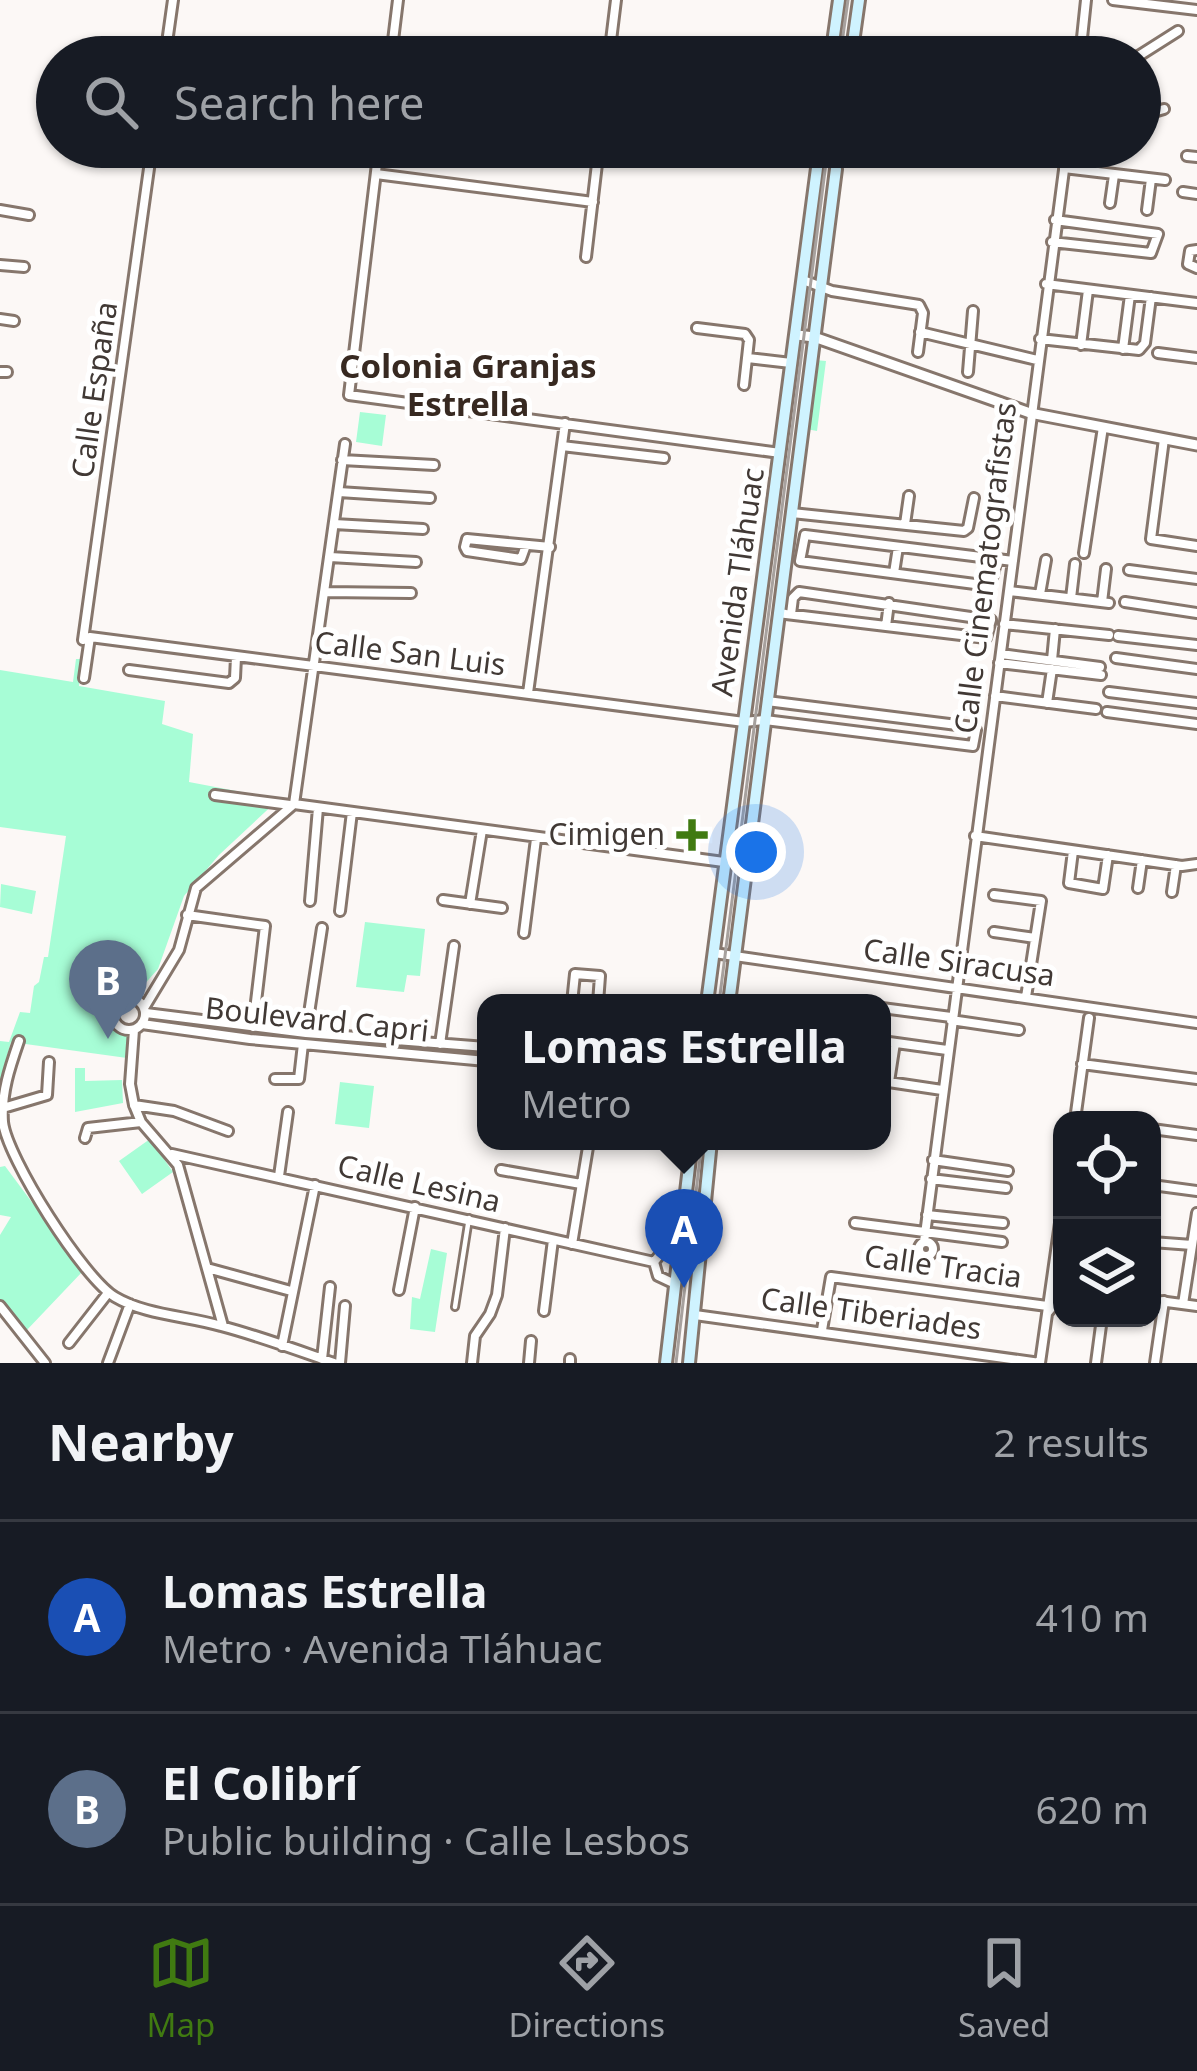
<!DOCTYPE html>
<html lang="en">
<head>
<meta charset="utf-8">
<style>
  :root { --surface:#171b24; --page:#242831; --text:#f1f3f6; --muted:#9ea1a6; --line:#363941; --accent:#407a11 }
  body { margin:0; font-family:"Noto Sans",sans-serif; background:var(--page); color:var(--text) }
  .controls { position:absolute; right:36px; bottom:36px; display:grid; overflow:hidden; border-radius:24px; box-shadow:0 3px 9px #0004 }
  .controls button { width:108px; height:108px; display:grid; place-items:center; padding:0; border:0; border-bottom:3px solid var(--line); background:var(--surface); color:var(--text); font:60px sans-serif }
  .you { position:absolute; left:756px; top:852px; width:42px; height:42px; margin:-30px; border:9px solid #fff; border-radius:50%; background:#1a73e8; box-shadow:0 0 0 18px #1a73e833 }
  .badge { display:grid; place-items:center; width:78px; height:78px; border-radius:50%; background:var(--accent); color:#fff; font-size:39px; font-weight:700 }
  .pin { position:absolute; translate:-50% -99px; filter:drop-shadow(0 3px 6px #0008) }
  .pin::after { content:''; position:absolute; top:63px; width:42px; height:36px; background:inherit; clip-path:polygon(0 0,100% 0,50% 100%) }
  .popup { position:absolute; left:477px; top:994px; width:414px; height:156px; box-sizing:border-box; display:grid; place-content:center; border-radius:24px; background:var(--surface); filter:drop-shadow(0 3px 9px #0005); font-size:39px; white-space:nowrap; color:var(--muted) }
  .popup b { font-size:45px; color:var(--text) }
  .popup::after { content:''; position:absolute; left:50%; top:100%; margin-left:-24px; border:24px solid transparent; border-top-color:var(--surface) }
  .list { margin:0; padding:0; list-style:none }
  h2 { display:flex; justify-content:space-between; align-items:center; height:156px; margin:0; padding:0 48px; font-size:51px }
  h2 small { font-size:39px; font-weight:400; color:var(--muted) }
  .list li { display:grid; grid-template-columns:78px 1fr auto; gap:36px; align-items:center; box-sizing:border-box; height:192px; padding:0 48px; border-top:3px solid var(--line) }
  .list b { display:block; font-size:45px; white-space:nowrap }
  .list p { margin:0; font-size:39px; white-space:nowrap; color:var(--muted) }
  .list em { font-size:39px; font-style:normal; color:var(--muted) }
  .icon { flex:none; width:66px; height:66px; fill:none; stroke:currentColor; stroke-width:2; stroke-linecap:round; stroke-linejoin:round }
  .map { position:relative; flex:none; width:1197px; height:1363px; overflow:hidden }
  .search { position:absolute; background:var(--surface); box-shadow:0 3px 9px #0004; left:36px; right:36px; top:36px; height:132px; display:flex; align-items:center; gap:30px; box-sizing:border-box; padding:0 42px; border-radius:66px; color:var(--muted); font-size:45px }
  .sheet { height:540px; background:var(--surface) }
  nav { display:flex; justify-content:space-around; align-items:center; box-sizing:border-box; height:168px; border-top:3px solid var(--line); background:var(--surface); font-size:33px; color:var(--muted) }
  nav a { display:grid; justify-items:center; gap:6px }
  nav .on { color:var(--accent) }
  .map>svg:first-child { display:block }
</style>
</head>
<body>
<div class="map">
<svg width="1197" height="1363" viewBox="0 0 1197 1363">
  <rect width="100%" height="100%" fill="#fcf8f6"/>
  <path fill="#a7fdd6" d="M815,360L826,361L817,431L806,429Z
    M360,412L386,415L382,446L356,442Z
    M76,659H82L79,686L165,701L162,724L193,734L189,782L279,799L219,855L184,896L158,969L133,997L122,999L114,1007L115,1023L129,1031L127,1058L11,1042L0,1081V1041L9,1042L20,1012L30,1013L34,986L39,982L44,957H48L66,836L0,827V670L73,682Z
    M1,884L36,891L32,914L0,907Z
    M365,922L425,929L420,976L407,975L404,992L356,987Z
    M75,1068H85V1081L122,1080L123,1103L75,1112Z
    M340,1082L374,1086L369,1128L335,1124Z
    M150,1139L173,1172L142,1194L119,1161Z
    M5,1166L83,1271L25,1332L0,1300V1235L11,1217L0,1215V1167Z
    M431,1249L447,1253L435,1332L410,1329L412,1297L420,1299Z"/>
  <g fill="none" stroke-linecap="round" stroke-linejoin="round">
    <g stroke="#86766c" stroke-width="10">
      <path id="pedestrian" d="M455,1307L469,1218"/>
    </g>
    <g stroke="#86766c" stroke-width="14">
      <path id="minor" d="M1113,0L1197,10
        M1081,49L1136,57
        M165,57L173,0
        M391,57L398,0
        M609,57L616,0
        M1080,57L1086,0
        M1137,57L1178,31
        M56,90H57
        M1140,116L1164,109
        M379,147L349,395L780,453
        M1187,156L1197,157
        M1064,168L1165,180
        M376,174L593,202
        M1183,192L1197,194
        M1110,203L1114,175
        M0,210L29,215
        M1147,210L1151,179
        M1052,242L1151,253L1158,234L1055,220
        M1197,250L1190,251L1188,264L1197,268
        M586,257L599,147
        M0,265L24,267
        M803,280L832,291L919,305L923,313L918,352
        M1046,284L1197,303
        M0,319L14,321
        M697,328L745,334L749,340L744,385
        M920,332L1037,360
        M1040,339L1139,350L1145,343L1151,297
        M1081,345L1088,290
        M1123,349L1130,295
        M1158,353L1197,358
        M748,358L791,363
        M0,372H7
        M968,372L973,311
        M1164,439L1151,539L1197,546
        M562,446L664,458
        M342,460L434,465
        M339,492L430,498
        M792,513L964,531L968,528L974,498
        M334,524L423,529
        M905,524L909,496
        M526,545L521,559L467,551L465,547L467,539L550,547
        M1084,553L1103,427
        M330,557L416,562
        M997,559L990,586L800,561L805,535L1013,561
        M1129,570L1197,579
        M894,573L898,547
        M1009,591L1109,603
        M325,592L411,593
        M1040,594L1046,560
        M1071,598L1075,564
        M1102,602L1106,569
        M1125,602L1197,613
        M779,613L786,614L986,638L991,620L799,592L793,598L791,614
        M1004,624L1109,635
        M886,626L889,603
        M1118,636L1197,645
        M83,640L152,147
        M1001,654L1100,667
        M1116,658L1197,669
        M1052,660L1055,629
        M999,663L1101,675
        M129,670L229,683L235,678L236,657
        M84,678L90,637L744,722L765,720L973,746L976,730L973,727L767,701
        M1109,692L1197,703
        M528,693L565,423
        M995,696L1096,709
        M1047,703L1052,669
        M1107,712L1197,724
        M215,795L290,805
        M294,804L746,865
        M294,804L345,444
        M975,836L1182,866L1197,864
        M1073,851L1069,883L1103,889L1108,855
        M1138,888L1142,860
        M1172,892L1176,865
        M994,895L1041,901L1026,997
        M443,900L502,908
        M310,901L318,808
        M470,904L482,830
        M340,911L352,812
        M187,915L265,926L253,1027
        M994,932L1035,938
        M524,933L536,839
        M714,953L1197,1023
        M986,967L1031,974
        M113 1014a16 16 0 1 1 32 0a16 16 0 1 1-32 0Z
        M842,1002L847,1003
        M572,1003L575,974L600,976L598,1003
        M144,1008L179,950L196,888L294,804
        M882,1008L951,1017
        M146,1013L306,1033L486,1047
        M951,1020L1019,1030
        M142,1024L250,1039L486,1061
        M134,1030L130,1084L134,1105L141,1122L178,1165L223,1326
        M306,1033L322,928
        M19,1041C10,1067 1,1093 3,1122C7,1158 84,1279 115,1297C145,1315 188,1316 221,1326C259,1336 297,1350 334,1363
        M882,1041L947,1050
        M440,1044L454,946
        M1082,1064L1197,1079
        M275,1079H299L303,1044
        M882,1081L942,1090
        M889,1082L895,1043
        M134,1105L174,1111L228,1131
        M3,1108L47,1095L49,1062
        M1075,1118L1092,1120
        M1075,1120L1089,1018
        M1152,1129L1197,1135
        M85,1138L88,1128L141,1122
        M172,1154L654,1262
        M933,1160L1008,1171
        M501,1170L581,1184
        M279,1176L288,1112
        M931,1179L1006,1188
        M1152,1185L1197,1191
        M927,1215L1003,1223
        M855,1223L1002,1242
        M919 1249a7 7 0 1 1 14 0a7 7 0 1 1-14 0Z
        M924,1242L1067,147
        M1152,1242L1192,1245
        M572,1244L589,1141
        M207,1268L291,1291
        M675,1284L658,1276L654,1262L662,1252L680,1250
        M399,1290L415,1207
        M1152,1300L1197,1306
        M1183,1304L1197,1213
        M0,1306L45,1363
        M544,1311L553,1240
        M1048,1312L1062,1295
        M695,1315L1040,1363
        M822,1330L831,1277L1047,1306
        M69,1343L108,1293
        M282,1346L315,1185
        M322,1359L330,1287
        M108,1363L130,1304
        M340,1363L345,1306
        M472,1363L475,1336L490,1314L497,1295L505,1228
        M529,1363L531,1341
        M570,1363V1359
        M1040,1363L1062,1209
        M1096,1363L1102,1318
        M1155,1363L1164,1301"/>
    </g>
    <g stroke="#86766c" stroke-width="15">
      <path id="tertiary" d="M797,335L814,337L1030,413L1197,445"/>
    </g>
    <g stroke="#86766c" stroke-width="16">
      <path id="secondary" d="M831,57L839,0
        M851,57L859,0
        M820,148V147
        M838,153L839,147
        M707,1003L817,168
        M729,1003L836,169
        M666,1363L692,1141
        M689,1363L711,1141"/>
    </g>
    <use href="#pedestrian" stroke="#fff" stroke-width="4.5"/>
    <use href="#minor" stroke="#fff" stroke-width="8"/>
    <use href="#tertiary" stroke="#fff" stroke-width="9"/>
    <use href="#secondary" stroke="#cff3ff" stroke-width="10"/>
    <path stroke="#a7a19e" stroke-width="3" d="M840,57L848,0
      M719,1003L828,147
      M676,1363L702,1141"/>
  </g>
  <path fill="#407a11" stroke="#fff" stroke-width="4.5" d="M686 817h12v12h12v12h-12v12h-12v-12h-12v-12h12z"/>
  <g text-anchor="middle" stroke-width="10" stroke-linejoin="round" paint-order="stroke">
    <g font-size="30" fill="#413935" stroke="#fff">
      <text transform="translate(95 390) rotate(-82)" y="10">Calle España</text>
      <text transform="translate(986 568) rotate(-83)" y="10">Calle Cinematografistas</text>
      <text transform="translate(738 582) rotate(-82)" y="10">Avenida Tláhuac</text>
      <text transform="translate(410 654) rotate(7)" y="10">Calle San Luis</text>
      <text transform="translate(959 963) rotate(8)" y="10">Calle Siracusa</text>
      <text transform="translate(317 1020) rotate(6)" y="10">Boulevard Capri</text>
      <text transform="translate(419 1184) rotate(13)" y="10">Calle Lesina</text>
      <text transform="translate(943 1267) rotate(8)" y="10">Calle Tracia</text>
      <text transform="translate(871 1314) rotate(8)" y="10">Calle Tiberiades</text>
    </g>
    <g font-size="30" fill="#413935" stroke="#fff" text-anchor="end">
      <text x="665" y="845">Cimigen</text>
    </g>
    <g font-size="33" font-weight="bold" fill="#372921" stroke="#fff">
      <text x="468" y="378">Colonia Granjas<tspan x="468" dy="38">Estrella</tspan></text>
    </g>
  </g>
</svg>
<div class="controls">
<button><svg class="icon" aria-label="locate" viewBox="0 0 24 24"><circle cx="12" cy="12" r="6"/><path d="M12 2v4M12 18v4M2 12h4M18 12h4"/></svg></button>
<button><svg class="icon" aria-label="layers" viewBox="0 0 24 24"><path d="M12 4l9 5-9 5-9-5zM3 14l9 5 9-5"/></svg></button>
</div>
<div class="you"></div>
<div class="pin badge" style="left:684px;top:1288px;background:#1a4fb4">A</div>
<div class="popup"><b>Lomas Estrella</b>Metro</div>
<div class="pin badge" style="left:108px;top:1039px;background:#5c6f8a">B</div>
<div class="search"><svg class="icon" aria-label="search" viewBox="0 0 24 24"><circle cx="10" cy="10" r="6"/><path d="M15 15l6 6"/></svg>Search here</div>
</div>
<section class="sheet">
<h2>Nearby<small>2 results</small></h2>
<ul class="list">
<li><span class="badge" style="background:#1a4fb4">A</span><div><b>Lomas Estrella</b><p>Metro · Avenida Tláhuac</p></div><em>410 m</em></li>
<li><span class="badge" style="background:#5c6f8a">B</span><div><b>El Colibrí</b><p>Public building · Calle Lesbos</p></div><em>620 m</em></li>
</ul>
</section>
<nav>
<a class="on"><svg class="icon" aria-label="map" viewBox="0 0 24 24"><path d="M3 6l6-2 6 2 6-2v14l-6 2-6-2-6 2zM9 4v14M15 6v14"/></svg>Map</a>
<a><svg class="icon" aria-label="directions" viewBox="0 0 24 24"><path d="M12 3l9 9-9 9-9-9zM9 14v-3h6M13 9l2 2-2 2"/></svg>Directions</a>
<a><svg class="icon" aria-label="saved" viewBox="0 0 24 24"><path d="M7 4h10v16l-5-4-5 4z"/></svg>Saved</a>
</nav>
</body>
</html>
